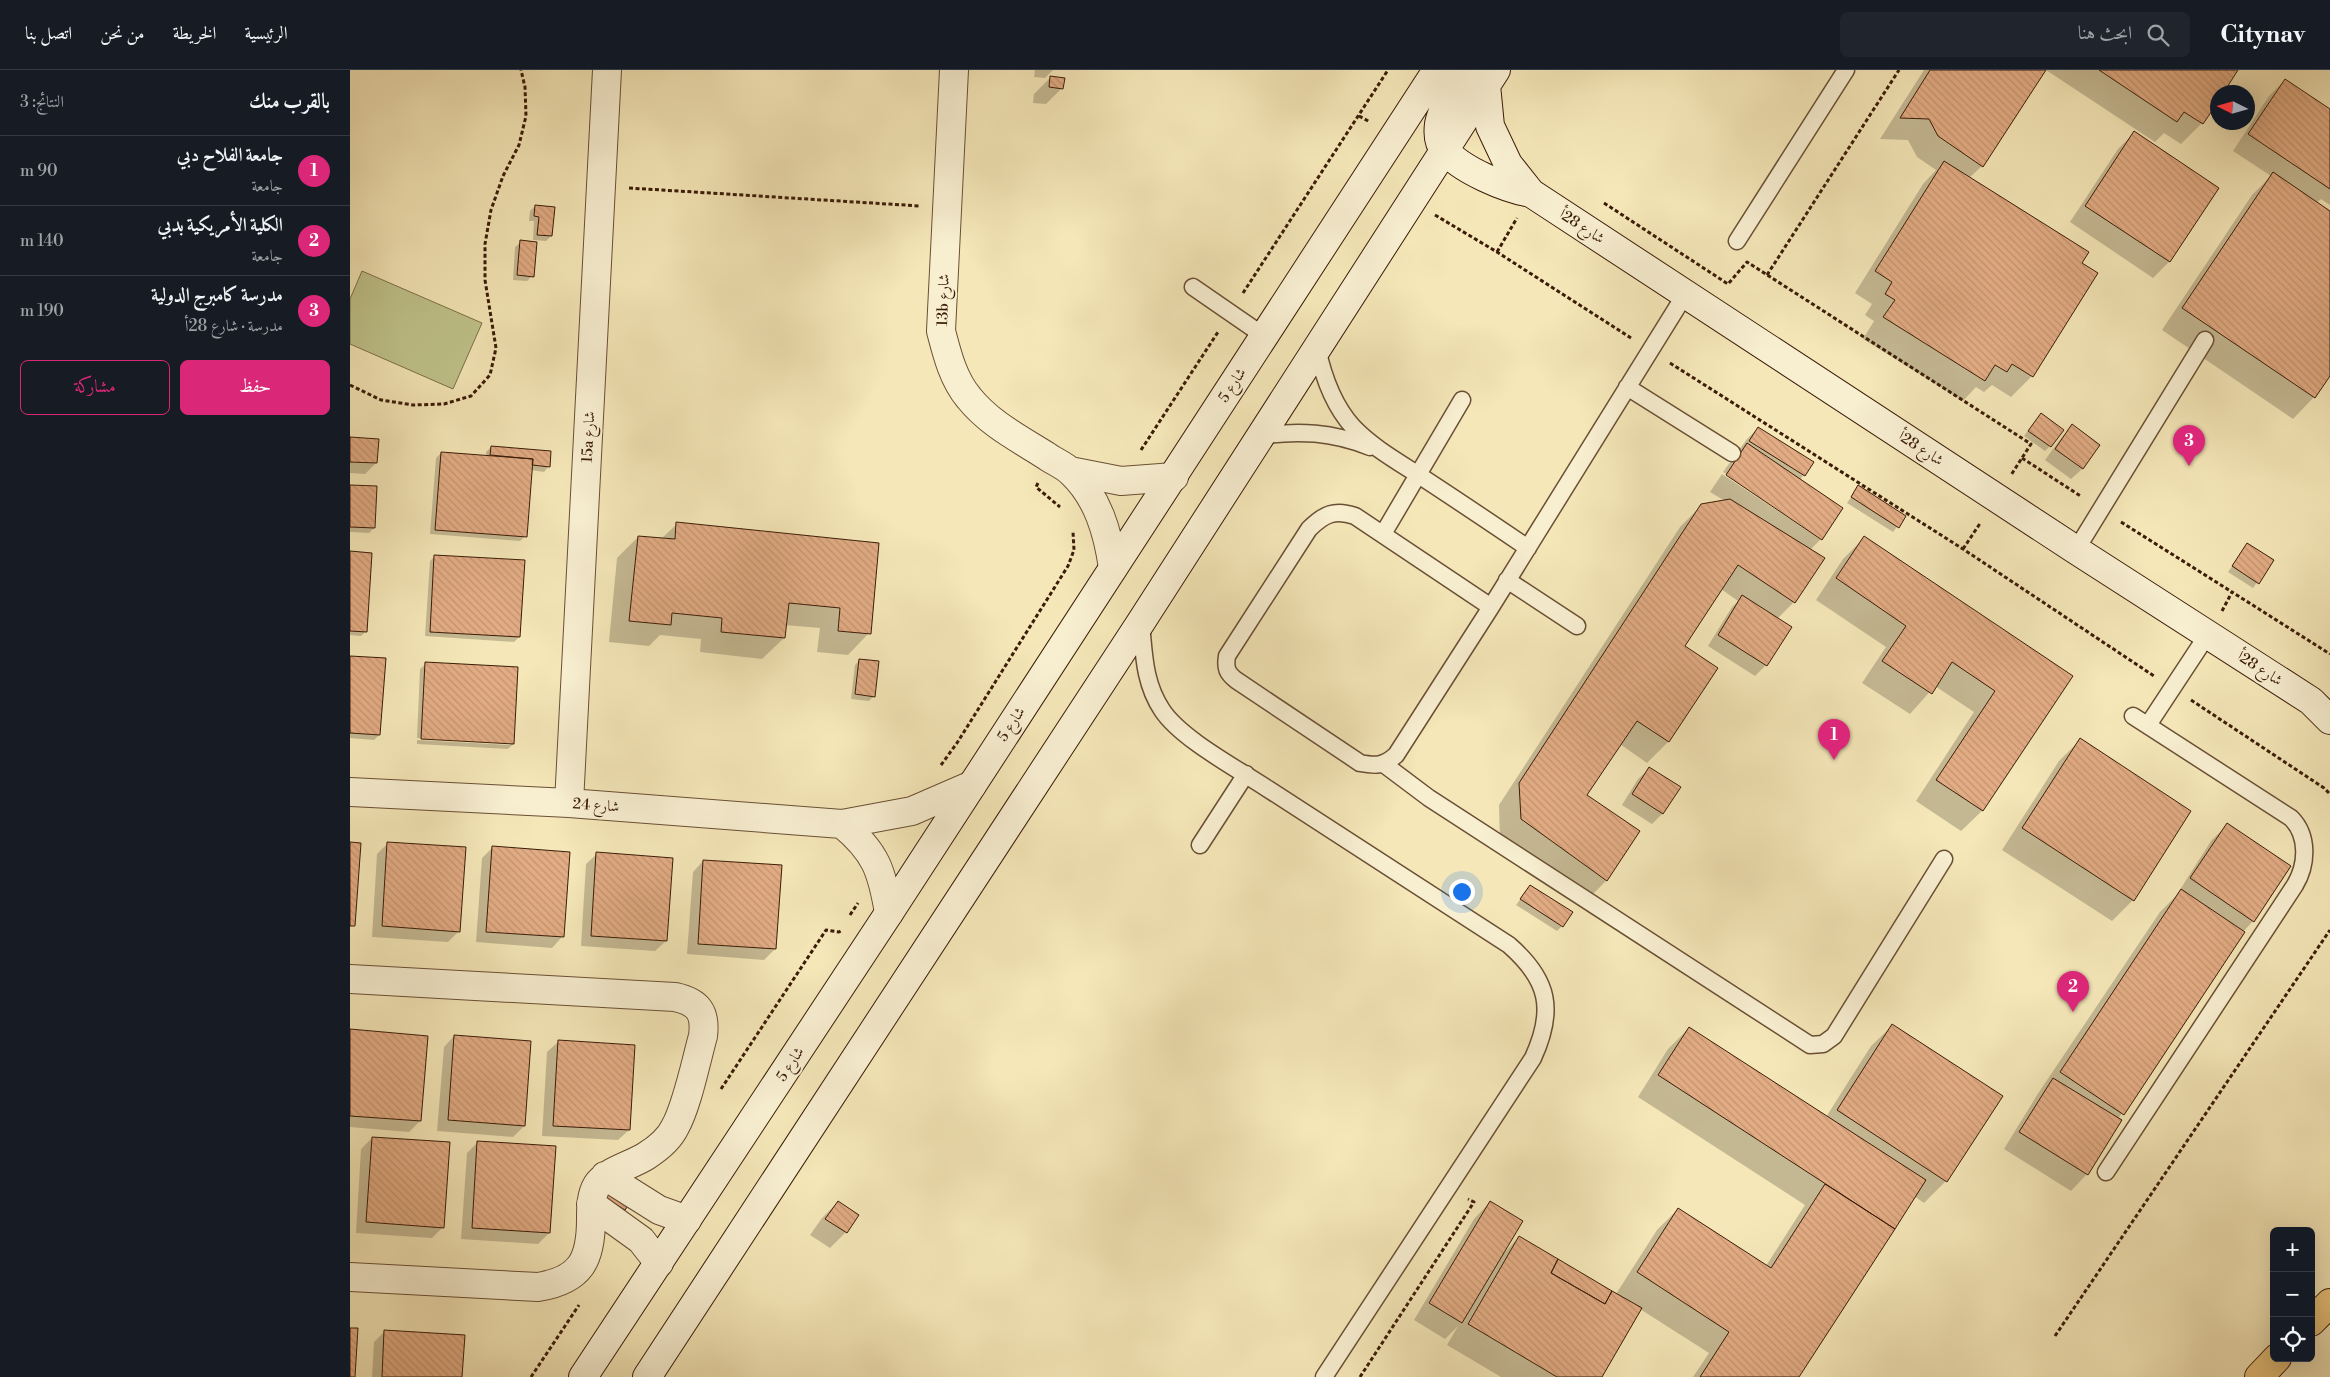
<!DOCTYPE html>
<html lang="ar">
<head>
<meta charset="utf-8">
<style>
  :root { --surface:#171b24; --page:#20242c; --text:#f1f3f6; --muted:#9ea1a6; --line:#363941; --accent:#db2777 }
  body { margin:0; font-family:"Libre Bodoni",Amiri,serif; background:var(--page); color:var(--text); direction:rtl }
  .controls { position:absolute; right:15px; bottom:15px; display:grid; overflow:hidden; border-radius:8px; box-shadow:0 5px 20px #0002 }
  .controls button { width:45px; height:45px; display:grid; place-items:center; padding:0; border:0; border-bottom:1px solid var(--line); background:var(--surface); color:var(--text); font:25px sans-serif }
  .compass { position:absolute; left:1860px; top:15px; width:45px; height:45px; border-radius:50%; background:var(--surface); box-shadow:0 5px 20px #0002; rotate:275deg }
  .you { position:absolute; left:1111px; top:821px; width:18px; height:18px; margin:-12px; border:4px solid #fff; border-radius:50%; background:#1a73e8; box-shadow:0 0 0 8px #1a73e833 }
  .badge { display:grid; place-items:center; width:32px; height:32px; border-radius:50%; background:var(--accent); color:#fff; font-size:16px; font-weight:700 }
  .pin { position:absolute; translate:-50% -41px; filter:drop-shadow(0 1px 2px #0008) }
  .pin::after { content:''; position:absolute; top:26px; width:18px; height:15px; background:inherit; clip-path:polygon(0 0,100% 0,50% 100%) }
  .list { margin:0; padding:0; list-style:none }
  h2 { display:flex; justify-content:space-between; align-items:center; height:65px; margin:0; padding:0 20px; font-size:21px }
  h2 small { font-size:16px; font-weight:400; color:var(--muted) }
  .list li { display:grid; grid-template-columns:32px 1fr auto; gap:15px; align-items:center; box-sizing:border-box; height:70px; padding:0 20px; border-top:1px solid var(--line) }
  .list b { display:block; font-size:19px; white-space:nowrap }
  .list p { margin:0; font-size:16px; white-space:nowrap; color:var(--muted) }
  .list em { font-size:16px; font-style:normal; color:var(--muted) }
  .actions { display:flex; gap:10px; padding:15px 20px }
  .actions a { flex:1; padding:11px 0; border:1px solid var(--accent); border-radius:8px; text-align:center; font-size:18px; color:var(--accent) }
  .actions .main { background:var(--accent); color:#fff }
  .icon { flex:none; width:28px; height:28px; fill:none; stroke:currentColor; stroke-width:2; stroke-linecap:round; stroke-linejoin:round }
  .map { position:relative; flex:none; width:1980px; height:1307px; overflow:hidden; direction:ltr }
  header { display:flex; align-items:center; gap:30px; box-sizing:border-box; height:70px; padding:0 25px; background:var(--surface); border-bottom:1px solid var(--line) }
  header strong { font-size:24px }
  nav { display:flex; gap:28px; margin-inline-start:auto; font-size:18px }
  .search { width:350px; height:45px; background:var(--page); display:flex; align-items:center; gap:12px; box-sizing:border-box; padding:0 18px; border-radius:8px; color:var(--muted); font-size:19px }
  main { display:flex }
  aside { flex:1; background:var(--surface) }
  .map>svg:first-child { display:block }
</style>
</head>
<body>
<header>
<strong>Citynav</strong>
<div class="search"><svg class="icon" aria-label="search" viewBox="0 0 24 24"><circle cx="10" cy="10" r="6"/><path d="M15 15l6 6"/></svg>ابحث هنا</div>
<nav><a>الرئيسية</a><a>الخريطة</a><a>من نحن</a><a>اتصل بنا</a></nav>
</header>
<main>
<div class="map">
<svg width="1980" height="1307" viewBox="0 0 1980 1307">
  <defs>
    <pattern id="building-back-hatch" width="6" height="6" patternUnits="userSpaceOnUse" patternTransform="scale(1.25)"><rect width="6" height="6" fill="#e2ac84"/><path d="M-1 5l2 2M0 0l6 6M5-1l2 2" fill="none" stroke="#c39370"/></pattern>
  </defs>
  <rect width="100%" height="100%" fill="#f5e7b8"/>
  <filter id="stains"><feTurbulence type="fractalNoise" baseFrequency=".004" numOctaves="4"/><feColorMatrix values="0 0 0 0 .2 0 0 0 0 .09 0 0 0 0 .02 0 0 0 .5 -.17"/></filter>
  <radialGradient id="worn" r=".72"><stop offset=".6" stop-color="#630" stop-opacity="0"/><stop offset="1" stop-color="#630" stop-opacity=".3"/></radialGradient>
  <path fill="#c0c48c" stroke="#7e704a" d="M12,201L132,253L103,319L0,274V229Z"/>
  <path fill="#0003" d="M685,0H703L695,8L684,7Z
    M1574,0H1694L1632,96L1619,108L1730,194L1682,306L1661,327L1642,315L1634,322L1626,317L1613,331L1513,269L1524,251L1515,245L1522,234L1505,223L1573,114L1586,100L1567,87L1558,70L1530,69Z
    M1696,0H1887L1872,22H1868L1852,53L1831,74L1814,63L1805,72Z
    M700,8L712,18L696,34L683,33L684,24Z
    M1935,10L1980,40V135L1971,129L1966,133L1980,142V304L1964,327L1943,349L1812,260L1902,125L1921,106L1883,81L1919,26Z
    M1784,63L1820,191L1803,208L1720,152L1768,79Z
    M185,136L201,166L196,171L183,170L184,151H179L180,141Z
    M171,172L182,206L177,211L163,210L165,177Z
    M1686,350L1700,376L1695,381L1674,366Z
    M1722,356L1749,375L1732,399L1721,409L1695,390L1712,367Z
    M1408,358L1462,393L1450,410L1471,469L1460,480L1473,488L1444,532L1427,549L1440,557L1416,595L1405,606L1358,576L1382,537L1388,531L1371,519L1333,576L1366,599L1318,672L1297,693L1270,674L1235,726L1289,761L1256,811L1235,832L1150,770L1149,735L1330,457L1351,436L1375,431L1360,422L1372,404L1470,469V466L1373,402L1397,369Z
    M0,369L26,393L15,404L0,403Z
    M141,377L200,382L199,396L194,402L181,400L175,466L170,471L80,464L86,388L91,383L136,386V382Z
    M0,416L24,458L19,463L0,462Z
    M1508,417L1555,446L1543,462L1497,433Z
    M327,454L528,474L519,563L498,585L467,582L470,558L435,555L434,568L412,589L350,582L351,569L310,565L299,576L259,572L267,488L288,467L311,469Z
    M1514,468L1721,606L1633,740L1611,761L1566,731L1624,642L1585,616L1560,644L1512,613L1536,577L1466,530L1493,489Z
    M1898,474L1922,491L1903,518L1878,502Z
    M0,483L16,561L11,566L0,565Z
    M85,486L169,567L164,572L75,566L80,491Z
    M0,587L29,665L24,670L0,668Z
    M510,590L524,626L519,631L501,629L505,595Z
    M76,594L163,674L158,679L67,674V670L160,675V673L67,668L70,599Z
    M1730,670L1783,830L1762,851L1652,780L1709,691Z
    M1299,699L1329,718L1312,744L1302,754L1272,735L1288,709Z
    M1877,755L1903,851L1893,862L1768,1049L1770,1050L1737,1104L1721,1121L1654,1079L1687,1025L1810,842L1826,826L1861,771Z
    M38,773L109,861L98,872L22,867L27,784Z
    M143,777L212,867L202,878L126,872L132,788Z
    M247,784L316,871L305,881L231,876L236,794Z
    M353,791L425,879L414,890L337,884L343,802Z
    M1180,816L1212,856L1207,861L1166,835Z
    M1543,955L1651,1026L1596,1111L1574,1133L1564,1126L1448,1307H1343L1359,1283L1290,1239L1250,1307H1151L1097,1275L1108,1256L1095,1269L1064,1250L1124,1149L1140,1132L1154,1183L1169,1167L1266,1224L1307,1160L1328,1139L1416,1196L1455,1135L1288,1027L1318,979L1339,958L1476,1047L1521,976Z
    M0,961L70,1051L59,1062L0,1057Z
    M104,966L174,1056L163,1067L87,1061L94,977Z
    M208,972L279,1060L268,1070L192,1066L197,982Z
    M22,1068L93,1157L82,1168L6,1163L11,1079Z
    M128,1072L199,1163L188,1174L111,1169L117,1083Z
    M263,1119L280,1131L269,1145L252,1133Z
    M488,1132L496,1162L480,1178L460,1165L472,1148Z
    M35,1261L111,1307H22L24,1272Z"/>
  <path fill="url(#building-back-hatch)" stroke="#3b1c08" d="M1580,0H1696L1633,97L1588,66L1579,49L1550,48Z
    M1749,0H1888L1874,22H1868V32L1853,54L1834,42L1827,52Z
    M700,6L715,8L713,19L699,17Z
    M1935,9L1980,39V119L1898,64Z
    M1784,61L1869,118L1820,192L1735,136Z
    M1594,91L1739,182L1732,193L1748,203L1683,307L1662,294L1657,302L1645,295L1635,311L1533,247L1545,230L1535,224L1542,212L1525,201Z
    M1923,102L1980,141V306L1965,328L1832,238Z
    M185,135L205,137L202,166L187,165L189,147L184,146Z
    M170,170L187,172L184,207L167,205Z
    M1691,343L1714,360L1701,377L1678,361Z
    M1722,354L1750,375L1733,399L1705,379Z
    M1408,357L1464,392L1455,406L1399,371Z
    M0,367L29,369L27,393L0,392Z
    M1397,373L1493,438L1472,470L1376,405Z
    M141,376L201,381L200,397L182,395L183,389L140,385Z
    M91,382L183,389L177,467L85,460Z
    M0,415L27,416L25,458L0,457Z
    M1508,415L1556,446L1549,458L1501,427Z
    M1380,429L1475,488L1445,533L1388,495L1335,576L1368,598L1319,672L1287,651L1237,725L1290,761L1257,811L1171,749L1169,713L1351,434Z
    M326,452L529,473L521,564L488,561L490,538L439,533L435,568L371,562L372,548L322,543L321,555L279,551L288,466L325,469Z
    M1514,466L1723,606L1633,741L1586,710L1645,621L1602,592L1582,624L1532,591L1556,556L1486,508Z
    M1897,473L1924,490L1909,514L1882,496Z
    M0,481L22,483L17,562L0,561Z
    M84,485L175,490L170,567L80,562Z
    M1392,525L1442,557L1417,596L1368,565Z
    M0,586L36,588L30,665L0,663Z
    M509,589L529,591L525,627L505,624Z
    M75,592L168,597L164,674L71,669Z
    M1730,668L1841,741L1784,831L1672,758Z
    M1299,697L1331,717L1313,744L1282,724Z
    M1877,753L1941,796L1904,852L1840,808Z
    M0,772L11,773L5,856H0Z
    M37,772L116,777L110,862L32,856Z
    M142,776L220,782L214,867L136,862Z
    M246,782L323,788L317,871L241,866Z
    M353,790L432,795L426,879L348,874Z
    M1180,815L1223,842L1213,857L1170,829Z
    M1831,819L1895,862L1774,1045L1710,1002Z
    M1542,954L1653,1026L1597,1112L1487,1040Z
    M1339,957L1576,1110L1545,1159L1308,1005Z
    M0,959L78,966L71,1051L0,1046Z
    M104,965L181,971L175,1056L98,1050Z
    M208,970L285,975L280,1060L203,1056Z
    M1703,1008L1772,1050L1738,1105L1669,1062Z
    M22,1067L100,1072L94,1158L16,1152Z
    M127,1071L206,1076L200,1163L122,1158Z
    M1475,1114L1545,1159L1449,1307H1350L1379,1262L1287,1202L1328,1138L1421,1198Z
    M263,1118L282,1130L275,1140L256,1128Z
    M488,1131L509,1145L497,1163L475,1149Z
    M1140,1131L1173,1151L1112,1253L1079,1233Z
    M1169,1166L1208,1189L1201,1203L1255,1234L1262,1221L1292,1238L1252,1307H1207L1118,1254Z
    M1208,1189L1262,1221L1255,1234L1201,1203Z
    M0,1258H8L5,1307H0Z
    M34,1260L115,1265L112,1307H32Z"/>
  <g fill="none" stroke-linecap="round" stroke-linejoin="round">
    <g stroke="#6a4f34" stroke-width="19">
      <path id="lane" d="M1387,171L1496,0
        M843,217L914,266
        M967,278C973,306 983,335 1003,357C1021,376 1045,390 1067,404C1104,428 1141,453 1178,478
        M1277,317L1382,383
        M909,366C949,360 982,362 1020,377
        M1033,464L1112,330
        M1726,480L1855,270
        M1157,510L1227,556
        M1141,537L1005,446C985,439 974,444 959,459L877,586C875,598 877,603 886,610L1010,693C1026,696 1034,696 1046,685L1141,537L1336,223
        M791,553C794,584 794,613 812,640C831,669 888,699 918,719C998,771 1079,823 1159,875C1199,910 1205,940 1183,988L974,1307
        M1798,655L1858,564
        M1035,695L1079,728L1460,975L1473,974L1484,966L1594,789
        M850,775L896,704
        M1756,1102L1945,815C1957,795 1959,766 1941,748L1783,646"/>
    </g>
    <g stroke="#6a4f34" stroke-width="30">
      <path id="street" d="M604,0L591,261C597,284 603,309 619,328C639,353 668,368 695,385C703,391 714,395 721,402C748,427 758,463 763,498
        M720,401L771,411L824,407
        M0,722L219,733L492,754L562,741L622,715
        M219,733L257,0
        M492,754C526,782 532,801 539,843
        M0,909L325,927C348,932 356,942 353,966C346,991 337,1036 325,1057C319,1070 307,1079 296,1086C282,1095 255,1102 247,1115C241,1125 241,1137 241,1149C241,1190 231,1210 188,1217L0,1207
        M255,1106L309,1140L337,1150
        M241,1134L291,1170L309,1193"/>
    </g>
    <g stroke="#3b1c08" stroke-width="30">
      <path id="secondary" d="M1118,0C1107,17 1093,34 1089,54C1088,62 1088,73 1094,79C1110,100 1157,119 1181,123
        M1136,15L1140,56L1158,94L1181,123L1726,480L1961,631L1980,650
        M233,1307L539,843L1087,0
        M297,1307L791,552L1146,0"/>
    </g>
    <g stroke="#3b1c08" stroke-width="30">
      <path id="highway" d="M1961,1252L1980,1233
        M1909,1307L1927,1288"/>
    </g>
    <path stroke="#3b1c08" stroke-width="3" stroke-dasharray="4 2.5" stroke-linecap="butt" d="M1009,46L1020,52
      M279,118L570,136
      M1254,133L1378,214L1397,192L1681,374L1661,405
      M1085,145L1147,182L1281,268
      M1147,182L1167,148
      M1417,205L1549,0
      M893,223L1038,0
      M1320,293L1613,479L1804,606
      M0,315L31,330L63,335L94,334L121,326L140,305L146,278L135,210V174L141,140L153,106L169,75L176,46L175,17L171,0
      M791,380L868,262
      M1672,388L1732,427
      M688,413L686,417L710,437
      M1771,452L1882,522
      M1613,479L1631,452
      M1872,541L1882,522L1980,584
      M1841,630L1974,718L1980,724
      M591,695L607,673L718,496L724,480L723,462
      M500,845L508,833
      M371,1019L476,860L489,862L491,861
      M1705,1266L1980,860
      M181,1307L229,1235
      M1010,1307L1124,1132L1118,1129"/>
    <use href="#lane" stroke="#f8efd1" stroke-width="16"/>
    <use href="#street" stroke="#f8efd1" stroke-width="28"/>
    <use href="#secondary" stroke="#f8efd1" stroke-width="28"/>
    <use href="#highway" stroke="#eac47c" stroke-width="28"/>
  </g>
  <g text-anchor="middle" stroke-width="4" stroke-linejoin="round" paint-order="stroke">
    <g font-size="15" fill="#3b1c08" stroke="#f8efd1">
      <text transform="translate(1232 156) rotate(33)" y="5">شارع 28أ</text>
      <text transform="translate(593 230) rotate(-88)" y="5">13b شارع</text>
      <text transform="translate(882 315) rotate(-57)" y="5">شارع 5</text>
      <text transform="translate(238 367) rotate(-87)" y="5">15a شارع</text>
      <text transform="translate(1571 378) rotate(33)" y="5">شارع 28أ</text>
      <text transform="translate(1910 598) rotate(33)" y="5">شارع 28أ</text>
      <text transform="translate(661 654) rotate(-57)" y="5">شارع 5</text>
      <text transform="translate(246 735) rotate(4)" y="5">شارع 24</text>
      <text transform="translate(440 994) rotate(-57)" y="5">شارع 5</text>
    </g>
  </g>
  <rect width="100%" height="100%" filter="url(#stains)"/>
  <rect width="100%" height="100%" fill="url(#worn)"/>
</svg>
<div class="controls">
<button>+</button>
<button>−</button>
<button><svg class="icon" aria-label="locate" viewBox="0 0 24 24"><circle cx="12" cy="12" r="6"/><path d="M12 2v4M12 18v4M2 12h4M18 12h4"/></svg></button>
</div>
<svg class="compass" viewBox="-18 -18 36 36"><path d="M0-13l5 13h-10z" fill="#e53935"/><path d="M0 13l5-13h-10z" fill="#9ea1a6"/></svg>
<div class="you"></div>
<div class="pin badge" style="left:1484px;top:690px">1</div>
<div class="pin badge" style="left:1723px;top:942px">2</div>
<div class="pin badge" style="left:1839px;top:396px">3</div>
</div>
<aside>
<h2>بالقرب منك<small>النتائج: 3</small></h2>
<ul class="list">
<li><span class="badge">1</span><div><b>جامعة الفلاح دبي</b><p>جامعة</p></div><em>90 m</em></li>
<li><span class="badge">2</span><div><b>الكلية الأمريكية بدبي</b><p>جامعة</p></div><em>140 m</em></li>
<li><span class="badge">3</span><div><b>مدرسة كامبرج الدولية</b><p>مدرسة · شارع 28أ</p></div><em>190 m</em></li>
</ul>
<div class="actions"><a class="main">حفظ</a><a>مشاركة</a></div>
</aside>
</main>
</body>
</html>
